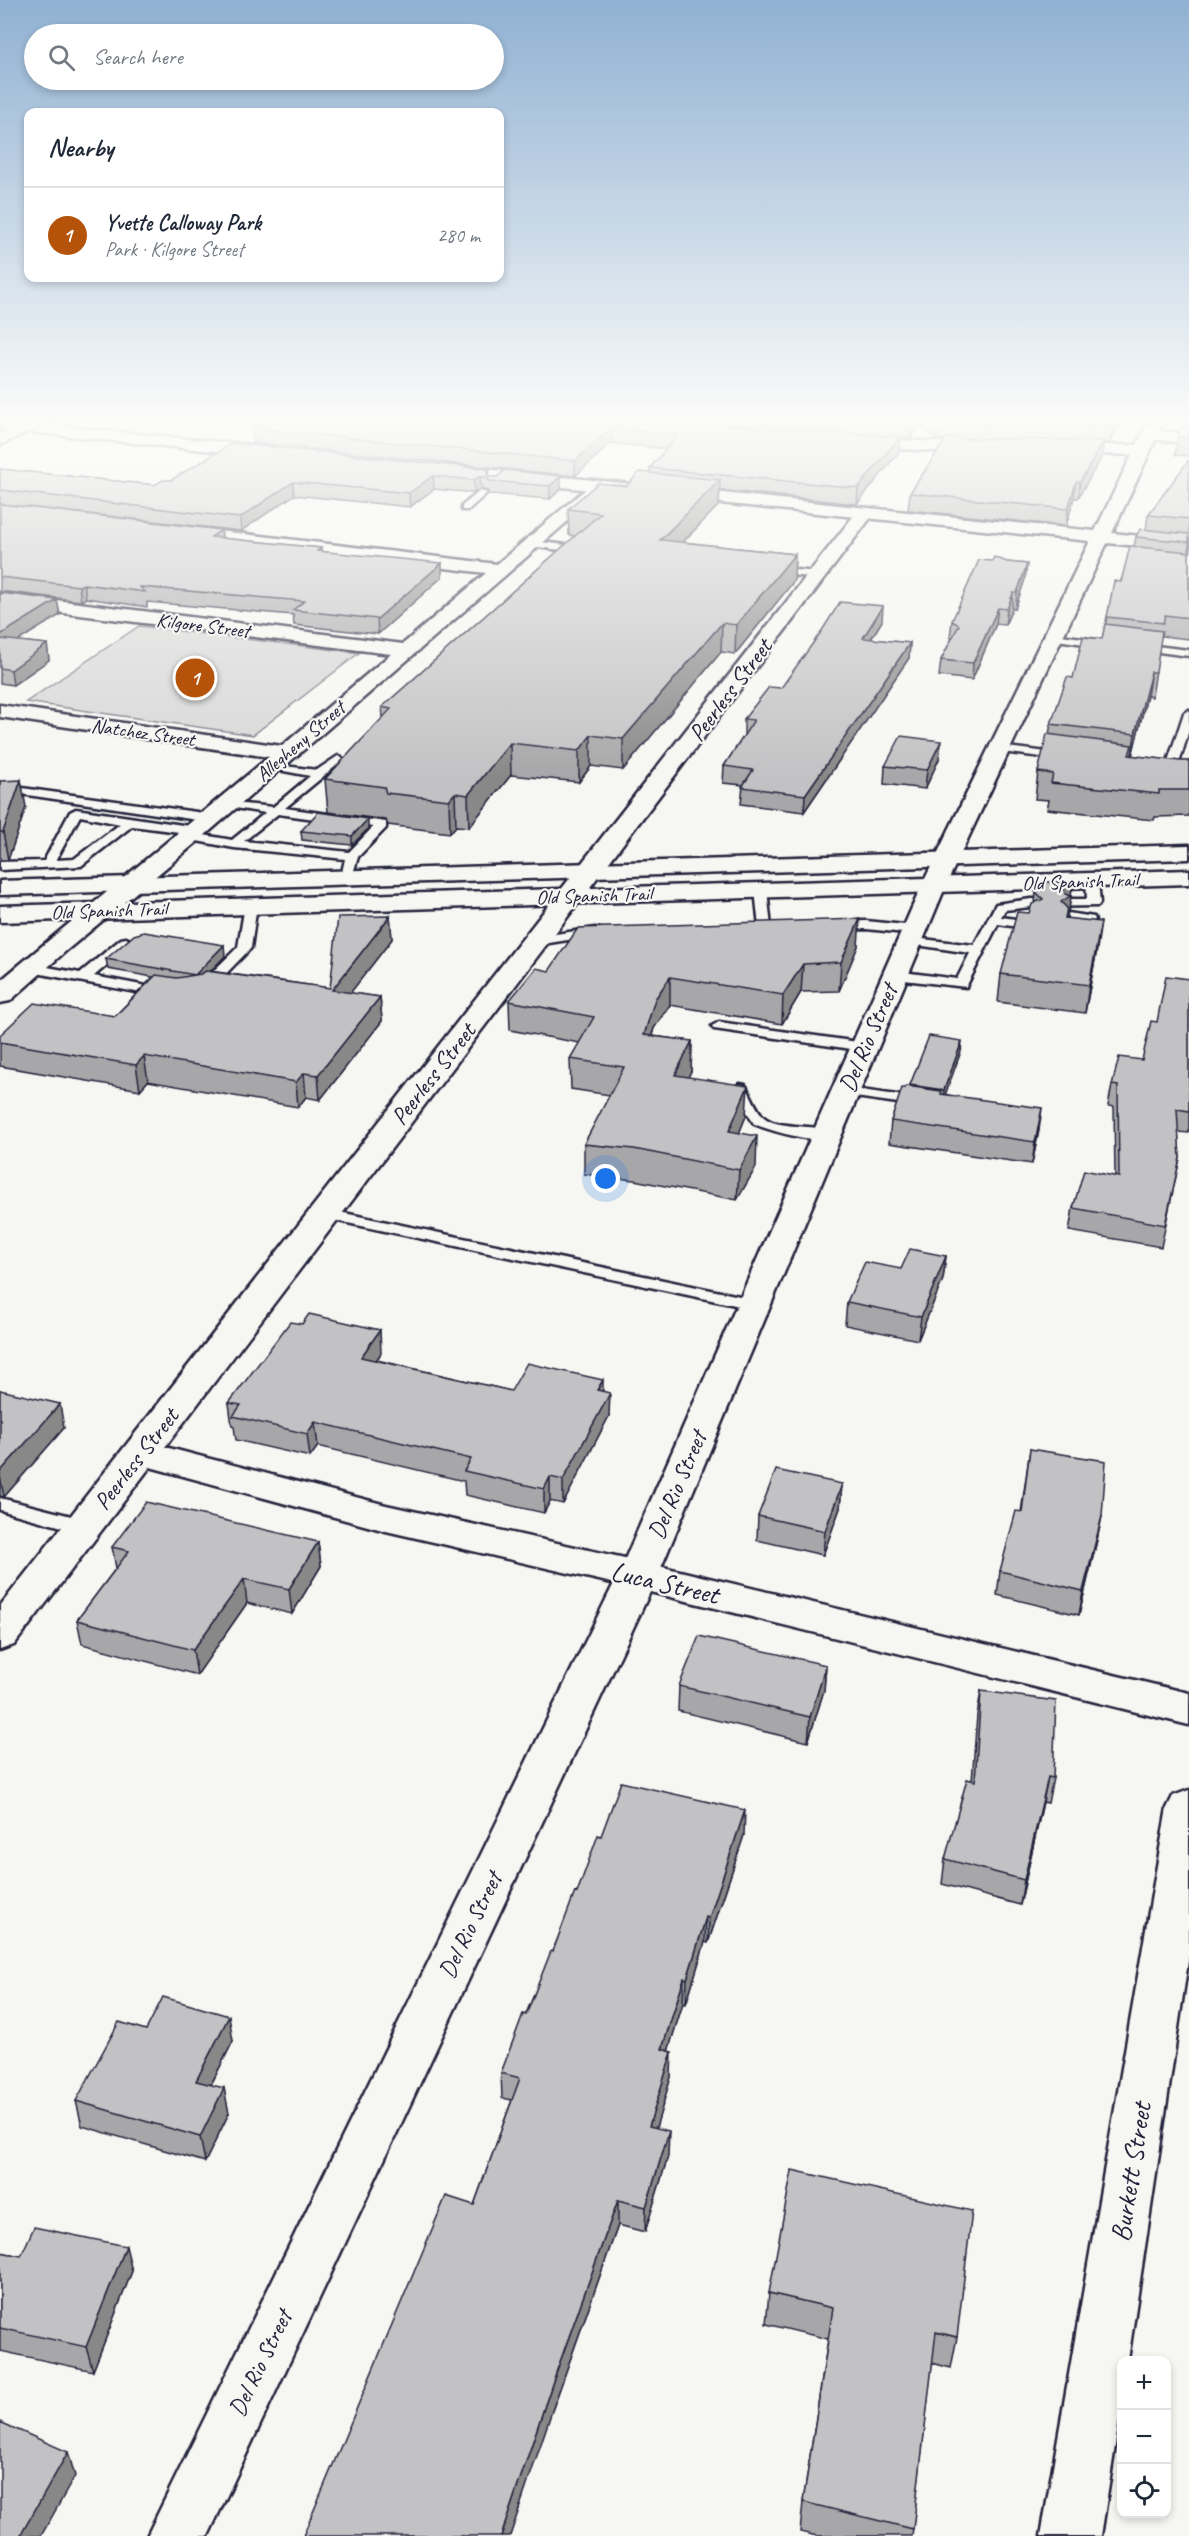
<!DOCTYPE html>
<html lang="en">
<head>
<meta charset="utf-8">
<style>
  :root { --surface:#fff; --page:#f6f6f7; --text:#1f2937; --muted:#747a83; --line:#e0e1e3; --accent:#b45309 }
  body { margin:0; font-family:Caveat,sans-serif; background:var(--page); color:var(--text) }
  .controls { position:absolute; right:18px; bottom:18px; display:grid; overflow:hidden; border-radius:12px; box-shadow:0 3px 9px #0003 }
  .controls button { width:54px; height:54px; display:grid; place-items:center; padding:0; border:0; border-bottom:2px solid var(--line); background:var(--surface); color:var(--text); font:30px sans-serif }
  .you { position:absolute; left:606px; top:1179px; width:21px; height:21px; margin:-15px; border:4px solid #fff; border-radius:50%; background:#1a73e8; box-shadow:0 0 0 9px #1a73e833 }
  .badge { display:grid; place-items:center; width:39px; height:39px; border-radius:50%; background:var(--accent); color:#fff; font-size:20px; font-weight:700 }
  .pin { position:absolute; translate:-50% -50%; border:3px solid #fff; box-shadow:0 2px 6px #0006 }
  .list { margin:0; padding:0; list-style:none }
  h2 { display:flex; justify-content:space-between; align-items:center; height:78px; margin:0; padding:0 24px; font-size:26px }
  h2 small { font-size:20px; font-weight:400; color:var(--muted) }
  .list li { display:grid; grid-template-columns:39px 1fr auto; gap:18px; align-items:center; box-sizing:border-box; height:96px; padding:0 24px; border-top:2px solid var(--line) }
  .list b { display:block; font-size:22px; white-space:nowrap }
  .list p { margin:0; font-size:20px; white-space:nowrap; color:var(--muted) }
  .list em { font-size:20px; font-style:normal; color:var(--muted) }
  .icon { flex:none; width:33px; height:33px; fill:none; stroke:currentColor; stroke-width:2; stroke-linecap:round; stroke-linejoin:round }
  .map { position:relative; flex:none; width:1189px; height:2536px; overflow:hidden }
  .search { position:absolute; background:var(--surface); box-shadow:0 3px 9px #0003; left:24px; top:24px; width:480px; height:66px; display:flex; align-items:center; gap:15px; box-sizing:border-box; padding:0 21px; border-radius:33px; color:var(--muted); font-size:22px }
  .panel { position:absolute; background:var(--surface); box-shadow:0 3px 9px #0003; left:24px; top:108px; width:480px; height:174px; border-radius:12px }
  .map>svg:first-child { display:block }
</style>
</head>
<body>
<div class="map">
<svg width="1189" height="2536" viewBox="0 0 1189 2536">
  <rect width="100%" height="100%" fill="#f6f6f2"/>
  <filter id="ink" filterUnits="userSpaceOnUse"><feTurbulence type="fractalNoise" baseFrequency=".0167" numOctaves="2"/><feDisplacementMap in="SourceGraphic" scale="12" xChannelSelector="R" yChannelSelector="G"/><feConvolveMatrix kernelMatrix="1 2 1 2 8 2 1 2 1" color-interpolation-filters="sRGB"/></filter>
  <g filter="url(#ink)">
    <path fill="#d7d7d7" stroke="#7c7c89" stroke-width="1.5" d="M139,626L359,653L253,735L26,702Z"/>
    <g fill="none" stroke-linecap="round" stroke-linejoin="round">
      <g stroke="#22223b" stroke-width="5">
        <path id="lane" d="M480,491L487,493L468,510H462V506Z
          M532,541L584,547L588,550L584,553L529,546V542Z
          M774,568L818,572L823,575L818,578L771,573V569Z
          M1053,634L1105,641L1110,644L1105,647L1050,639L1048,637Z
          M1139,644L1189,650V656L1136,649V645Z
          M1189,710V730L1177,770L1175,772H1167L1165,770L1184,713Z
          M999,746L1063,754L1069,757L1063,760L995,751L994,749Z
          M338,756L344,759L342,761L285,808L386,822V828L358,857L351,880H343L341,877L345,859L234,848L186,839L184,836L187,833L132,826L81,866L0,870V862L44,861L70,812L76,809L196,827L202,831L198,834L232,840L265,813L224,806V802L273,807L310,776L268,768V764L317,770ZM278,814L373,827L349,852L244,841ZM80,816L120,824L74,859L56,860Z
          M0,785L211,814L217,818L211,822L0,791Z
          M1092,876L1098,880L1100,903L1098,906L1031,907L1005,910L1001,917L1031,921L1037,925L1031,929L998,924L966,987L895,979L888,975L895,971L957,979L970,953L910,944L905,943L903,940L905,937L974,945L996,904L1031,899H1087L1086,880Z
          M761,886L767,890L771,927L765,931L759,927L755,890Z
          M251,901L257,905L251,948L209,991H199L197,988L199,985L238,947L245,905Z
          M1068,913L1094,917L1095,920L1089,924L1063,920L1062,917L1063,914Z
          M866,921L915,926L921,930L915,934L866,929L839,930L833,926L839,922Z
          M595,928L600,929L601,932L600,935L536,945L529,941L536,937Z
          M126,938L133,942L131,945L94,976L167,990L169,993L167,996L162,997L31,972L24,968L31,964L80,973L121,939Z
          M719,1022L865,1043L872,1047L865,1051L714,1029L712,1026Z
          M740,1084L745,1085C751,1094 757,1112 765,1118C782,1131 823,1122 835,1135C823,1147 769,1130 754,1124L733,1088Z
          M846,1088L919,1098L926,1102L919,1106L841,1095L839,1092Z
          M325,1209L754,1299L760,1300L762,1304L760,1308L754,1309L319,1217L317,1214Z
          M0,1498L91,1521L94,1526L91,1531L84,1533L0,1510Z"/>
      </g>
      <g stroke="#22223b" stroke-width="5">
        <path id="street" d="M23,424H42L39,427L0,445V434Z
          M1150,430L1189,434V444L1145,438L1142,435L1145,432Z
          M856,438L984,444L992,449L984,454L851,446L848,443Z
          M1057,445H1142L1150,450L1142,455L1051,453L1049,450Z
          M599,481L607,486L605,489L204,836L67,950L10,1001L0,1003V981L269,757L0,717V705L282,746L391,654L0,605V593L403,644L486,573L178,536L172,535L169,531L172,527L178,526L497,564L593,483Z
          M865,508L871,509L873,513L871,517L165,1447L386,1505L638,1561L1189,1693V1725L638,1589L386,1531L150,1467L14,1645L0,1650V1606L859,509Z
          M1189,1790V1955L1128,2360H1122V2401L1101,2536H1041L1167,1808L1173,1796Z"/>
      </g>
      <g stroke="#22223b" stroke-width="5">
        <path id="secondary" d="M0,424H39L271,447L279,452L271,457L0,429Z
          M1147,424H1163L1112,533L1189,541V551L1107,543L946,885L658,1575L208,2536H147L618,1575L922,885L1090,541L445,475L437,470L445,465L1095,531Z"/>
      </g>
      <g stroke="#22223b" stroke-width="5">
        <path id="primary" d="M1189,845V859L0,895V881Z
          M1189,870V884L0,922V906Z"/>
      </g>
      <use href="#lane" fill="#f6f6f2" fill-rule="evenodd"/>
      <use href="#street" fill="#f6f6f2" fill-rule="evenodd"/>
      <use href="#secondary" fill="#f6f6f2" fill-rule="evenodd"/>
      <use href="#primary" fill="#f6f6f2" fill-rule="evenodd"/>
    </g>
    <path fill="#a7a7a9" stroke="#22223b" stroke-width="1.5" d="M251,424H1121L1110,442H1104L1102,456L1078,498H1074L1066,526L908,510L910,493L946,439H937L920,426L910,438H900L899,452L857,504L720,490L719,505L683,542L795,554L794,581L735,654L721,652L623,770L591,766L579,782L511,775L469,827L456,826L450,833L388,825L386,820L328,812L325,779L383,718L382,707L575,536L569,535L568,509L627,486L650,473V468L666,449L611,443L575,476L254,443Z
      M1183,424H1189V456L1175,455L1178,437L1183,428Z
      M1189,460V639L1161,636L1152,697L1147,696L1132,756L1180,761H1189V816L1155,817L1154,820L1047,809L1049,800L1035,799L1038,772L1049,734L1051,724L1073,678L1102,639L1107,617L1134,546L1136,537L1146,530L1148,515Z
      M0,469L154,485L171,480L489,469L490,477H497L505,470L561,489L550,499L489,494L488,491L481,489L474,493L434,489L410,507L294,495L241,531L0,504Z
      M0,504L221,530L222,538L321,548V551L442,577L378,634L294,625L293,615L147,602V607L86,598L81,601L0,591Z
      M1007,562L1027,564L1025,579L1015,609H1012L1005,625L996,624L972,680L939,676L941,660L952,638L950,637L952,621Z
      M0,593L57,600L60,615L17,641L47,644L49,660L13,685L0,683Z
      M882,621L871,639L910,643L909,658L804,812L741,804L743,785L723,783L724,766L744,736V719Z
      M939,759L925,789L884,784L885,766Z
      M0,781L26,807L8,860H0Z
      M368,829L352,845L302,840L301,831Z
      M1073,882L1069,909L1068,910L1067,918L1097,949L1085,1013L998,1002L1001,974L1035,903L1036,892Z
      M390,916L392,939L350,993L380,997L382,1021L320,1100L306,1097L298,1107L148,1081L140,1090L0,1066V1042L115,1016L153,977L108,969L106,959L225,956L210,971L330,988Z
      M858,946L839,991L801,992L782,1024L670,1005L654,1028L652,1036L692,1041L691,1071L688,1077L746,1116L739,1133L756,1167L737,1200L634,1180L584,1174V1144L610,1095L571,1089L570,1059L580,1043L510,1030L509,1001L549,971Z
      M1189,979V1133L1178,1132L1180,1158L1161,1247L1069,1231L1073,1208L1115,1176L1114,1107L1108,1106L1112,1085L1142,1060L1157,1022Z
      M961,1051L945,1094L1039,1130L1032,1164L889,1143L891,1121L905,1088L910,1086V1085Z
      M946,1256L943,1279L918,1340L845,1325L847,1302L901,1269Z
      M302,1324L381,1353L377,1360L511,1391H603L609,1416L563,1504L550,1501L544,1513L465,1495L464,1481L318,1446L310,1457L236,1440L234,1427L232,1426L229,1403Z
      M0,1390L64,1428L4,1497L0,1496Z
      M1030,1449L1102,1516L1097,1540L1079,1615L997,1595L1000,1571L1021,1512Z
      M842,1484L840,1508L823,1555L757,1540L758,1516Z
      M318,1542L321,1566L292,1614L247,1603L197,1675L82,1644L77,1620L116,1568L112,1547Z
      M826,1665L824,1690L808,1742L678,1711L679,1686Z
      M981,1691L1053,1778L1048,1803L1043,1802L1020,1905L942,1884L945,1859L972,1781L977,1715Z
      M744,1835L708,1943L705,1942L686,2004L683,2003L668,2051L671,2077L656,2127L668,2156L645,2232L618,2225L553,2408L474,2205L512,2100L502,2098L501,2073L601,1836Z
      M146,2030L233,2041L211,2085L229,2113L205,2162L82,2126L76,2101Z
      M0,2252L21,2256L132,2271L93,2371L0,2351Z
      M769,2293L957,2337L951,2368L932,2363L912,2536H817L800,2532L803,2502L828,2339L766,2324Z"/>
    <path fill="#888889" stroke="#22223b" stroke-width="1.5" d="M911,424H920V426L910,438Z
      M1114,424H1121L1110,442L1112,427Z
      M611,428V443L575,476V461Z
      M900,437L899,452L857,504L858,488Z
      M1104,441L1102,456L1078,498L1080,482Z
      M433,476L434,489L410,507L409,493Z
      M480,476L481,489L474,493V480Z
      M561,476V489L550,499V486Z
      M720,480L719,505L659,566L660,540Z
      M293,482L294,495L241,531L240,518Z
      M1076,482L1074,498L1066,526L1068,509Z
      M221,530L223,544L211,537Z
      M795,554L794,581L735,654L736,625Z
      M442,563V577L378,634L377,619Z
      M1027,564L1025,579L1015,609L1017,593Z
      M84,584L86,598L81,601L79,586Z
      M1013,593L1012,609L1005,625L1007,609Z
      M57,600L60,615L0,652V635Z
      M883,606L882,621L862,653L863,638Z
      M998,608L996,624L972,680L973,663Z
      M722,623L721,652L623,770V739Z
      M910,643L909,658L804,812L805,795Z
      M47,644L49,660L13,685L11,670Z
      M1151,672L1147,696L1131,760L1135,734Z
      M591,735V766L579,782V751Z
      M941,741L939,759L925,789L927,770Z
      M510,743L511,775L469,827L468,795Z
      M21,780L26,807L8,860L3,832Z
      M455,793L456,826L450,833L449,800Z
      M368,819V829L352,845V836Z
      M1073,882L1069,909L1068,910L1066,923L1061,902L1064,889Z
      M390,916L392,939L334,1014L332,990Z
      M860,919L858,946L839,991L841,962Z
      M1101,922L1097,949L1085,1013L1089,985Z
      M224,945L225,956L197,985L195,975Z
      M803,964L801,992L782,1024L783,995Z
      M670,977V1005L654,1028L643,1064L644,1035L655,999Z
      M380,997L382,1021L320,1100L318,1075Z
      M692,1041L691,1071L675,1105V1075Z
      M962,1041L961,1051L943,1101L944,1090Z
      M144,1056L148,1081L140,1090L136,1065Z
      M304,1073L306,1097L298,1107L296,1082Z
      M748,1086L746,1116L728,1161L729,1131Z
      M1042,1108L1039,1130L1032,1164L1035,1142Z
      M757,1136L756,1167L737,1200L739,1170Z
      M946,1256L943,1279L918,1340L921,1317Z
      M380,1330L381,1353L363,1380L361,1357Z
      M603,1380V1403L597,1390Z
      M610,1393L609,1416L563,1504V1480Z
      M60,1404L64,1428L4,1497L0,1476V1472Z
      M315,1422L318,1446L310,1457L307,1434Z
      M550,1477V1501L544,1513V1489Z
      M842,1484L840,1508L823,1555L825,1531Z
      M1102,1516L1097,1540L1079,1615L1083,1591Z
      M318,1542L321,1566L292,1614L289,1589Z
      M244,1579L247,1603L197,1675L193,1650Z
      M826,1665L824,1690L808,1742L810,1717Z
      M1048,1777L1043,1802L1020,1905L1024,1880Z
      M745,1810L744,1835L708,1943L709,1918Z
      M706,1917L705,1942L686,2004L687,1979Z
      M684,1978L683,2003L661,2074L662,2049Z
      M229,2016L233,2041L200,2106L196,2081Z
      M672,2052L671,2077L649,2151V2126Z
      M224,2088L229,2113L205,2162L200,2137Z
      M669,2131L668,2156L645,2232L646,2207Z
      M618,2200V2225L553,2408L510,2536H501L552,2384Z
      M126,2246L132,2271L93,2371L86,2347Z
      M68,2452L75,2476L41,2536H20Z"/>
    <path fill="#c2c2c4" stroke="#22223b" stroke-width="1.5" d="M260,424H714L900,437L858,488L650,468L678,435L611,428L575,461L252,428Z
      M938,424H1114L1112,427Z
      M1181,427L1189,429V438L1178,437Z
      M947,438L1104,441L1080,482H1076L1068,509L910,493Z
      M233,443L489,469L487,475L490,477H497L505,470L561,476L550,486L489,481L487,478L480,476L474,480L433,476L409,493L293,482L240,518L0,490V469L154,485L163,480H171Z
      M1189,460V519L1148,515Z
      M639,472L720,480L660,540L795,554L736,625L722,623L623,739L591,735L579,751L510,743L468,795L455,793L449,800L386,793L384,787L325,779L391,709L382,707L601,513L568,509L598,483L627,486Z
      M0,504L221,530L211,537L321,548L317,551L442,563L377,619L293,610L304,601L140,587L145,592L84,584L79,586L0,577Z
      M1140,529L1189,534V542L1136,537Z
      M1130,546L1189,552V618L1165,615L1163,623L1107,617L1114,581L1121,582Z
      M994,557L1007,562L1027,564L1017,593H1013L1007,609L998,608L973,663L941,660L959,625L952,621L979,560L992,561Z
      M0,593L57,600L0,635Z
      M840,602L883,606L863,638L910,643L805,795L742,787L753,770L724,766L754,720L744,719L769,687L781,688L823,629Z
      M1105,624L1162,631L1156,672H1151L1135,734L1051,724L1067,677L1073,678L1083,637L1102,639Z
      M0,639L47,644L11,670L0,668Z
      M1047,734L1132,745L1129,755L1180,761H1189V790H1159V794L1051,783L1053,774L1038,772Z
      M901,736L941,741L927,770L885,766Z
      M21,780L3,832H0V781Z
      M318,812L368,819L352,836L301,831Z
      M1039,882H1073L1064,889L1065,894L1070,896L1061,902L1067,908L1065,918L1101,922L1089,985L1001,974L1017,912L1029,913L1032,904L1043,899L1036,892Z
      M390,916L332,990L380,997L318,1075L304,1073L296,1082L144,1056L136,1065L0,1042V1035L34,1003L115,1016L156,975L177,978L201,974L206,971L330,988L338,917Z
      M860,919L841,962L803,964L783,995L670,977L655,999L644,1035L692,1041L675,1075L748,1086L729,1131L757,1136L739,1170L634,1149L584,1144L624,1067L570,1059L594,1017L509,1001L536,968L549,971L578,928Z
      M144,932L224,945L195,975L106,959L134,935Z
      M1166,976L1189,979V1111L1177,1109L1180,1158L1165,1225L1073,1208L1084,1170L1119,1177L1118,1086L1112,1085L1119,1057L1142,1060L1151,1021L1157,1022Z
      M929,1036L962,1041L944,1090L910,1085Z
      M906,1086L941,1091V1094L1042,1108L1035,1142L891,1121L902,1088H905Z
      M910,1249L946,1256L921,1317L847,1302L865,1262L901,1269Z
      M309,1314L380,1330L361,1357L511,1391L527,1363L603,1380L597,1390L610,1393L563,1480L550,1477L544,1489L464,1471L471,1459L315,1422L307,1434L233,1416L241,1405L229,1403L290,1322L302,1324Z
      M0,1390L60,1404L0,1472Z
      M1030,1449L1106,1461L1102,1516L1083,1591L1000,1571L1016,1511L1022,1512Z
      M776,1470L842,1484L825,1531L758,1516Z
      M146,1502L318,1542L289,1589L244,1579L193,1650L77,1620L129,1551L112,1547Z
      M699,1636L826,1665L810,1717L679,1686Z
      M981,1691L1056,1701L1053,1778L1048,1777L1024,1880L945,1859L967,1779L975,1781Z
      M621,1782L745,1810L709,1918L706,1917L687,1979L684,1978L662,2049L672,2052L649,2126L669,2131L646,2207L618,2200L552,2384L501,2536H303L446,2196L474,2205L520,2078L501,2073L523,2014L526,2015L551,1951H553L575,1892L577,1893L598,1835L601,1836Z
      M163,1997L229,2016L196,2081L224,2088L200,2137L76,2101L119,2022L146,2030Z
      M792,2170L972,2211L957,2337L936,2332L913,2529L803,2502L833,2308L769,2293Z
      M34,2227L126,2246L86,2347L0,2328V2252L21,2256Z
      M0,2422L68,2452L20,2536H0Z"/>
  </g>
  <linearGradient id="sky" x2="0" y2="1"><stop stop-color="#90b1d3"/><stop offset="0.54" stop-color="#fbfbf9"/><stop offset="1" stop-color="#fbfbf9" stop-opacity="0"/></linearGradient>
  <rect width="1189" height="779" fill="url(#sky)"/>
  <g text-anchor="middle" stroke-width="4.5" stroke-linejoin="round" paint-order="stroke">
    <g font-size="20" fill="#22223b" stroke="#f6f6f2">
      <text transform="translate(203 625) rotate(7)" y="7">Kilgore Street</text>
      <text transform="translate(143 732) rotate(8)" y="7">Natchez Street</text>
      <text transform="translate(300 741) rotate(-41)" y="7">Allegheny Street</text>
      <text transform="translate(1080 881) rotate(-2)" y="7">Old Spanish Trail</text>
      <text transform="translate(594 895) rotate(-2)" y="7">Old Spanish Trail</text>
      <text transform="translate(109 910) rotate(-2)" y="7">Old Spanish Trail</text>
    </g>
    <g font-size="24" fill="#22223b" stroke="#f6f6f2">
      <text transform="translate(730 690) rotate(-53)" y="8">Peerless Street</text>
      <text transform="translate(868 1038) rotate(-67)" y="8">Del Rio Street</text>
      <text transform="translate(433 1074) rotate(-52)" y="8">Peerless Street</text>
      <text transform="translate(136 1459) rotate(-52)" y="8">Peerless Street</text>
      <text transform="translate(677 1485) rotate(-67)" y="8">Del Rio Street</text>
      <text transform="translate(470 1925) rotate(-64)" y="8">Del Rio Street</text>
      <text transform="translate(260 2363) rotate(-64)" y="8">Del Rio Street</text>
    </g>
    <g font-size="28" fill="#22223b" stroke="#f6f6f2">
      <text transform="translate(665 1582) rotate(13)" y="10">Luca Street</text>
      <text transform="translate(1130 2172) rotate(-81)" y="10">Burkett Street</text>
    </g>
  </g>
</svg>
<div class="controls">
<button>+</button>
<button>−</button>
<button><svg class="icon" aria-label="locate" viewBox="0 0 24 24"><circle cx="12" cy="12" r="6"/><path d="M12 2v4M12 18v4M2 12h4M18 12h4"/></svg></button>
</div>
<div class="you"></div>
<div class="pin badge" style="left:195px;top:678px">1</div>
<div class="search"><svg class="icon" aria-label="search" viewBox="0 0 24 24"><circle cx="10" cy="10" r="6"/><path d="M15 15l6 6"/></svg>Search here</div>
<section class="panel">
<h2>Nearby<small></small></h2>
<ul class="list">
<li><span class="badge">1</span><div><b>Yvette Calloway Park</b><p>Park · Kilgore Street</p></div><em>280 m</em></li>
</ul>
</section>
</div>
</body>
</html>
